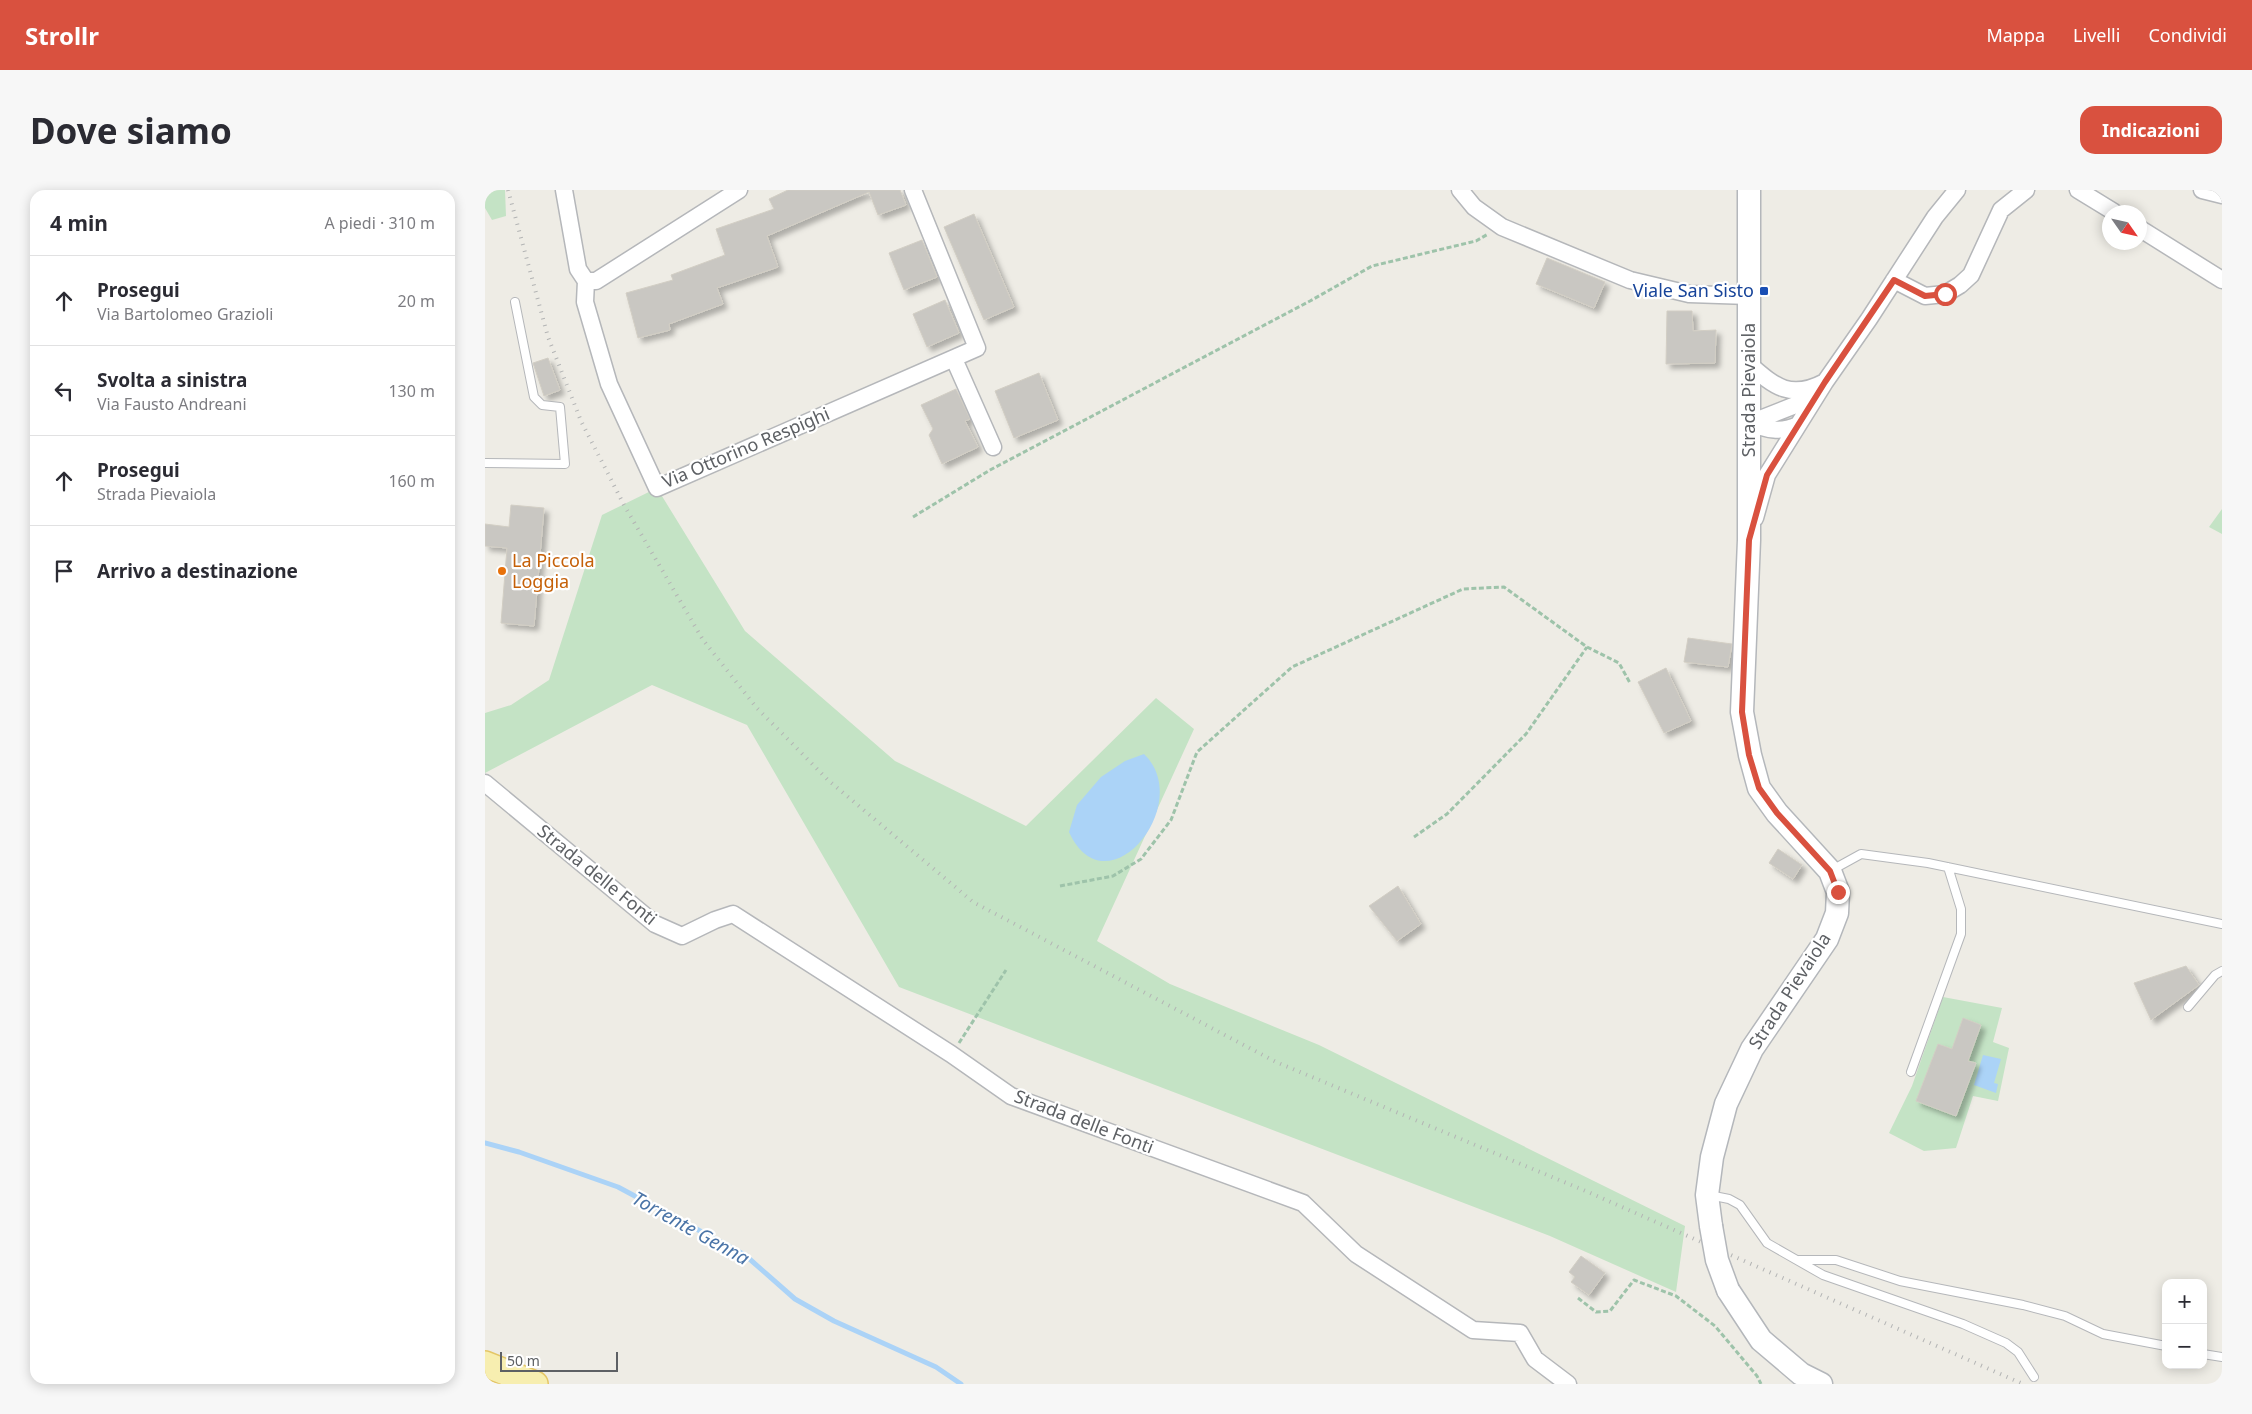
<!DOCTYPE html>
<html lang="it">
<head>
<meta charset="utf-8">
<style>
  :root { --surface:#fff; --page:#f7f7f7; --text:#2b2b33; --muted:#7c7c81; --line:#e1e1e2; --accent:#d9513f }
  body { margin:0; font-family:"Noto Sans",sans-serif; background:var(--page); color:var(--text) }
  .controls { position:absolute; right:15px; bottom:15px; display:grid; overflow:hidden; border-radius:10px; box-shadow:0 2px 12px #0003 }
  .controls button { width:45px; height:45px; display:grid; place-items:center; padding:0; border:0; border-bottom:1px solid var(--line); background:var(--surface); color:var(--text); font:25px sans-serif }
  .compass { position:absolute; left:1617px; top:15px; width:45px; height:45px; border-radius:50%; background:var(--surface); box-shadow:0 2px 12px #0003; rotate:124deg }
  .scale { position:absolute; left:15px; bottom:12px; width:118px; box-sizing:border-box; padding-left:5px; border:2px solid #5d6064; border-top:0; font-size:14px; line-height:18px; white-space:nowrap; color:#5d6064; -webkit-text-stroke:4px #fff; paint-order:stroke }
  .stop { position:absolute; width:15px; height:15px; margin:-11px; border:4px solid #d9513f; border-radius:50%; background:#fff }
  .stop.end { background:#d9513f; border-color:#fff; box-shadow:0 1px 5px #0008 }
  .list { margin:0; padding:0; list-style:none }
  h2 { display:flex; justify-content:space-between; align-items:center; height:65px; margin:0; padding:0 20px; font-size:21px }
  h2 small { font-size:16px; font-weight:400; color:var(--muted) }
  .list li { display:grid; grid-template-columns:32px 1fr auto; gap:15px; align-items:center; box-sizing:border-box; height:90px; padding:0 20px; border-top:1px solid var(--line) }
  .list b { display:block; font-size:19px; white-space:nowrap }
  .list p { margin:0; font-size:16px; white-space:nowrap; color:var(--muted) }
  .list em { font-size:16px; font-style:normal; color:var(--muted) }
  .icon { flex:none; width:28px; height:28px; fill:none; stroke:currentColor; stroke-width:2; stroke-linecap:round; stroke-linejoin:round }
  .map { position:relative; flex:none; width:1737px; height:1194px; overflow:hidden; border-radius:15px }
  header { display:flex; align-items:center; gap:30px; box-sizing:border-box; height:70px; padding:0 25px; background:var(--accent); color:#fff }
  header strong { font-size:24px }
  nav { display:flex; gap:28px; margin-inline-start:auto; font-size:18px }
  .intro { display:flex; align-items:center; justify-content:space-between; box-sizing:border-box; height:120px; padding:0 30px }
  h1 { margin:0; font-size:35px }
  .button { padding:12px 22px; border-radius:15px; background:var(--accent); color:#fff; font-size:18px; font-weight:700 }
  main { display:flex; gap:30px; padding:0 30px }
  aside { flex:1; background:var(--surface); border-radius:15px; box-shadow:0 2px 12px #0003 }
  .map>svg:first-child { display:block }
</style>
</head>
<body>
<header>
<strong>Strollr</strong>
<nav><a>Mappa</a><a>Livelli</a><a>Condividi</a></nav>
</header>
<div class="intro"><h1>Dove siamo</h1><a class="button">Indicazioni</a></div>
<main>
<aside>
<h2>4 min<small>A piedi · 310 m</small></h2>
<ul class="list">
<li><svg class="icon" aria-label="ahead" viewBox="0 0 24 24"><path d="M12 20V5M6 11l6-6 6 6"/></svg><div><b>Prosegui</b><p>Via Bartolomeo Grazioli</p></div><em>20 m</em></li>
<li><svg class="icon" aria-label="left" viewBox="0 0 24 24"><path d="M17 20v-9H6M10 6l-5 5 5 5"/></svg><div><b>Svolta a sinistra</b><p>Via Fausto Andreani</p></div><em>130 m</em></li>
<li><svg class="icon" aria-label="ahead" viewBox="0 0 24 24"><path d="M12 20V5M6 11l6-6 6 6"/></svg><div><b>Prosegui</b><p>Strada Pievaiola</p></div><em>160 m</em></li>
<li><svg class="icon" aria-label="arrive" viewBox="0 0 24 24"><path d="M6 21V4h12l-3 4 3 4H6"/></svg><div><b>Arrivo a destinazione</b></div></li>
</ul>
</aside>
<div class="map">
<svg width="1737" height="1194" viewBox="0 0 1737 1194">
  <defs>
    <filter id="shadow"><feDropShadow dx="4.5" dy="4.5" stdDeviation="2.5" flood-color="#0004"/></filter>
  </defs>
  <rect width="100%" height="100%" fill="#eeece5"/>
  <path fill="#c4e3c5" d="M0,0H20L21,26L7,30L0,18Z
    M172,298L260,441L410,571L541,636L671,508L709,539L612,751L685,794L834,855L1200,1036L1191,1102L1065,1046L414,797L262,535L167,495L0,583V523L26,515L64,490L117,325Z
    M1737,319V344L1724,337Z
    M1458,807L1517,818L1508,852L1524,858L1513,911L1488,906L1471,958L1439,961L1404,943L1427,896Z"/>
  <path fill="#abd3f7" d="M659,564C711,614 621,723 584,642L592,615L616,587L640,571Z
    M1498,865L1516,869L1509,893L1513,894L1511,903L1489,895Z"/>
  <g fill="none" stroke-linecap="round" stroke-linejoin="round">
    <path stroke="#abd3f7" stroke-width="5" d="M0,953L34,962L133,997L260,1065L310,1109L349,1131L451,1177L476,1194"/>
  </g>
  <path fill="#c9c7c2" stroke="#d2cec4" filter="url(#shadow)" d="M303,0H415L421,15L393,25L384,2L282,46L293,77L232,98L238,114L184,134L185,140L153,148L141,103L188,90L186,85L240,65L231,39L289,19L284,9Z
    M489,24L529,117L499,130L459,37Z
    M437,50L452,87L419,100L404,63Z
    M1062,68L1120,92L1109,118L1051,94Z
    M460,110L474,143L442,157L428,124Z
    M1182,121H1207L1208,141L1231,140L1230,173L1181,174Z
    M63,168L75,200L59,206L48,173Z
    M554,183L573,230L529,248L510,201Z
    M471,199L485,229L480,231L493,257L457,274L444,245L448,239L436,215Z
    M26,315L59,318L49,436L16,433L22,358L0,356V334L24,337Z
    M1203,448L1247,454L1243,477L1199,472Z
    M1181,478L1206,531L1179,543L1153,492Z
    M1293,659L1317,675L1308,689L1284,673Z
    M913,696L936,734L912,751L884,716Z
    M1701,776L1714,795L1666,830L1649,793Z
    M1478,828L1496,835L1483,871L1491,873L1471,926L1431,911L1453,854L1467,859Z
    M1096,1066L1120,1083L1104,1105L1086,1092L1090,1087L1084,1082Z"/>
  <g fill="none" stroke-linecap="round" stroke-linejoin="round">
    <g stroke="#b5b7ba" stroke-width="10">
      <path id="lane" d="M0,273L80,274L75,217L57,215L49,207L30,112
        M1347,680L1376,664L1443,673L1737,734
        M1703,817L1730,785L1737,781
        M1426,882L1476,744V719L1463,677
        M1224,1005L1244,1009L1255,1015L1282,1053L1338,1085L1478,1134L1521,1153L1533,1162L1549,1187
        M1314,1070H1351L1415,1091L1538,1115L1580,1126L1618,1144L1681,1156
        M1718,1164L1737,1167"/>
    </g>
    <g stroke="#b5b7ba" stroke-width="19">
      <path id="street" d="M79,0L93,79L101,91
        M975,0L989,17L1017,37L1145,90L1204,104L1264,106
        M1593,0L1629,22
        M1717,0L1737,5
        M1654,38L1737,90
        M1409,90L1440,106L1460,104L1475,95L1486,85L1516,20L1541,0
        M101,91L100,112L124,194L172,298L492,158L428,0
        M101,91H111L254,0
        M469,169L508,257
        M1265,175C1290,197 1306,210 1340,192
        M1265,233L1313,214L1324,201
        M1265,233C1283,240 1295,243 1313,235
        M1270,328L1282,285L1340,192L1384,129L1450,27L1472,0
        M0,593L170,734L197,746L230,730L248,724L466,864L526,906L818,1013L871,1064L988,1140L1035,1143L1050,1169L1083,1194"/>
    </g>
    <g stroke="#b4b7bb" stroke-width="25">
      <path id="secondary" d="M1226,1036L1222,1005L1227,967L1241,914L1267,859L1342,749L1352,723L1353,702L1345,681L1292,623L1274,598L1265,565L1257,522L1264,350V0
        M1243,1100L1276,1150L1316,1184L1336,1194"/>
    </g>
    <g stroke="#e4c667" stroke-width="28">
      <path id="primary" d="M0,1174L50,1194"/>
    </g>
    <path stroke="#9ec3aa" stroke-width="3" stroke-dasharray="5 2.5" stroke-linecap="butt" d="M428,327L505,280L825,111L887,76L991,51L1003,44
      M929,647L962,624L1041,544L1102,457
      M575,696L628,686L656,669L686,630L712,562L807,477L978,399L1019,397L1102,457L1134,473L1145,493
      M474,853L521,780
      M1093,1108L1111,1122L1125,1121L1149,1090L1191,1106L1230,1136L1272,1186L1276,1194"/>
    <use href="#lane" stroke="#fff" stroke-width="8"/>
    <use href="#street" stroke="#fff" stroke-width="16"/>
    <use href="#secondary" stroke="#fff" stroke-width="22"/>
    <use href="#primary" stroke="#f7eeb0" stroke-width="25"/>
    <path stroke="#b3b4b4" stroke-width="4" stroke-dasharray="1 6" stroke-linecap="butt" d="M23,0L63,147L96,231L139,315L218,450L271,517L343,590L488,712L791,872L1103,1002L1538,1194"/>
    <g stroke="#b4b7bb" stroke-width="25" stroke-linecap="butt">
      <path id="secondary-bridge" d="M1226,1036L1232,1070L1243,1100"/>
    </g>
    <use href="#secondary-bridge" stroke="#fff" stroke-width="22"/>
  </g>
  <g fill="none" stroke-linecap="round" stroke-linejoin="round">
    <path stroke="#d9513f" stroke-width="6" d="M1353,702L1345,681L1292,623L1274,598L1264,565L1257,522L1264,350L1282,285L1340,192L1409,90L1440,106L1460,104"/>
  </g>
  <rect fill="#1a4fb4" stroke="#fff" stroke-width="2" x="1274" y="96" width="10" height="10" rx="2.5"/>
  <circle fill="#e8710a" stroke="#fff" stroke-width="2" cx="17" cy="381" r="5"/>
  <g text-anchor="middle" stroke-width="4.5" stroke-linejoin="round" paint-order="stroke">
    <g font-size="18" fill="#164399" stroke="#fff" text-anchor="end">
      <text x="1269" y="107">Viale San Sisto</text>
    </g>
    <g font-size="18" fill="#5d6064" stroke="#fff">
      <text transform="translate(1264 200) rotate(-90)" y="6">Strada Pievaiola</text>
      <text transform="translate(261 258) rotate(-23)" y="6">Via Ottorino Respighi</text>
      <text transform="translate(112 685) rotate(39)" y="6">Strada delle Fonti</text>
      <text transform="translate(1305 801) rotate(-57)" y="6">Strada Pievaiola</text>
      <text transform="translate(599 932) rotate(21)" y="6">Strada delle Fonti</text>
    </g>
    <g font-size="18" fill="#c56008" stroke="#fff" text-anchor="start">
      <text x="27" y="377">La Piccola<tspan x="27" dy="21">Loggia</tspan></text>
    </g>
    <g font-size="19" font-style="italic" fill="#4a74a7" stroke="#fff">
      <text transform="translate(206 1038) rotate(29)" y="7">Torrente Genna</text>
    </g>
  </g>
</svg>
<div class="controls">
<button>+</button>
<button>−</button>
</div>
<svg class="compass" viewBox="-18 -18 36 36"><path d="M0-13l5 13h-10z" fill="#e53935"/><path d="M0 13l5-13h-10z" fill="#7c7c81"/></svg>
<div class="scale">50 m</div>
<div class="stop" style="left:1460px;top:104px"></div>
<div class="stop end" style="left:1353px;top:702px"></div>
</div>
</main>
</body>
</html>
